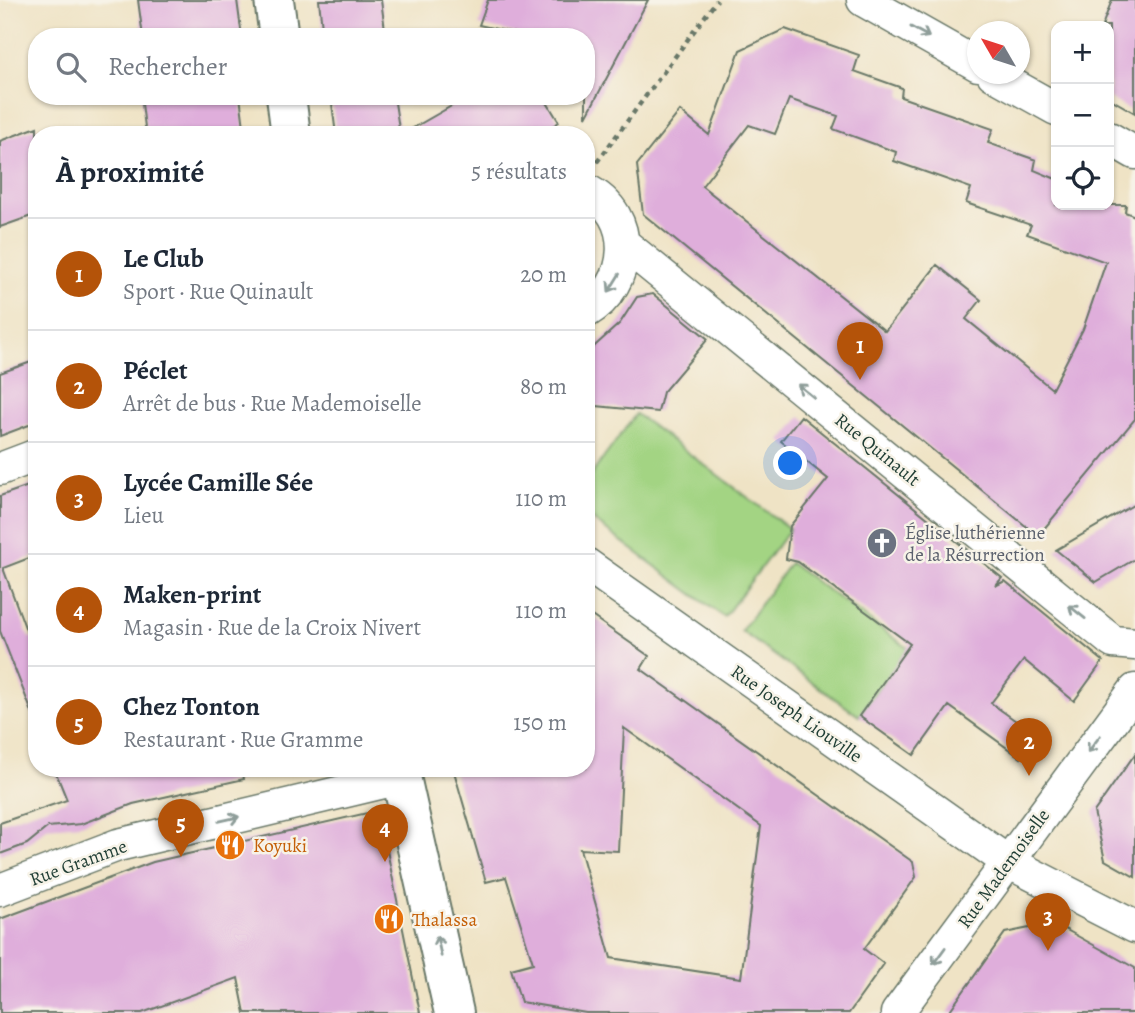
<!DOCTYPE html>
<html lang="fr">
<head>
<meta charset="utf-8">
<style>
  :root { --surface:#fff; --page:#f2f2f3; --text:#1f2937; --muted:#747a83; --line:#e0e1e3; --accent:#b45309 }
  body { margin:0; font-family:Alegreya,serif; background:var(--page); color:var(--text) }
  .controls { position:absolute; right:21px; top:21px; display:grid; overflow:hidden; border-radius:14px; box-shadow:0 2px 5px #0004 }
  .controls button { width:63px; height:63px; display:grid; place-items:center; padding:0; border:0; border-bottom:2px solid var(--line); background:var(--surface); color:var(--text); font:35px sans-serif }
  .compass { position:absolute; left:967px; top:21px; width:63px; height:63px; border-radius:50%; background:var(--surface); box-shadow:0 2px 5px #0004; rotate:309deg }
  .you { position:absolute; left:791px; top:464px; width:24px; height:24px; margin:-18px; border:5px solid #fff; border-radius:50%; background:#1a73e8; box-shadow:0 0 0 10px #1a73e833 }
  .badge { display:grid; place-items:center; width:46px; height:46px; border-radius:50%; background:var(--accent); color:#fff; font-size:23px; font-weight:700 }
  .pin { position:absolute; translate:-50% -58px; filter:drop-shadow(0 2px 4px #0008) }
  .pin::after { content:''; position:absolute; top:37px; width:24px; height:21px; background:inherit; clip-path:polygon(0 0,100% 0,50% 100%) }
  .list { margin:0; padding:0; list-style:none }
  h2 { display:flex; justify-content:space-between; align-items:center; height:91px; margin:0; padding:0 28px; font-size:30px }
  h2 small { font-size:23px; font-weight:400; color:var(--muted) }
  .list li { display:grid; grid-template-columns:46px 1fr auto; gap:21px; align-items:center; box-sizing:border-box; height:112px; padding:0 28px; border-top:2px solid var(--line) }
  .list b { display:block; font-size:26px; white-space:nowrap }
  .list p { margin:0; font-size:23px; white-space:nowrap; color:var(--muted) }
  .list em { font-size:23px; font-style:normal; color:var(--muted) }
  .icon { flex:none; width:38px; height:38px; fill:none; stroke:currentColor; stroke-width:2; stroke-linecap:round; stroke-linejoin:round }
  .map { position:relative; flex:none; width:1135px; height:1013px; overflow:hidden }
  .search { position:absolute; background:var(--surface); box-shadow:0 2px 5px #0004; left:28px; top:28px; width:567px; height:77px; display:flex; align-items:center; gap:18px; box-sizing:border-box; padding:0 24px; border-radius:28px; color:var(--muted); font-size:26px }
  .panel { position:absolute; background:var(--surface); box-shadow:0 2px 5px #0004; left:28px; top:126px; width:567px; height:651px; border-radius:28px }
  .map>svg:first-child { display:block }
</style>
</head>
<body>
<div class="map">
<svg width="1135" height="1013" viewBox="0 0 1135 1013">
  <rect width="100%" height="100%" fill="#f7f3e8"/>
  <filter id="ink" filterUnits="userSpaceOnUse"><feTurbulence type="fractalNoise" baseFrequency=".0143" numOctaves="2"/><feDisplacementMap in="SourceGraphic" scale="14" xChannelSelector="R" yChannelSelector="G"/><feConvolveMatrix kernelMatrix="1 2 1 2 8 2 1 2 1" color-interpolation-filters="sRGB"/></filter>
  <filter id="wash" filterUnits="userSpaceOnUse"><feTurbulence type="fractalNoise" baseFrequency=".00686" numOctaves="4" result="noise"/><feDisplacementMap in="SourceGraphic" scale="28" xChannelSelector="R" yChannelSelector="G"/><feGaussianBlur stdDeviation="1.57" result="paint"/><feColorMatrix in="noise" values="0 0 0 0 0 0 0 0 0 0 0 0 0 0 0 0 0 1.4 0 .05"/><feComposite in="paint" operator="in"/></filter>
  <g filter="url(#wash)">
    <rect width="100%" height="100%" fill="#efe3c5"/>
    <path fill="#a3d483" stroke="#61885c" stroke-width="2" d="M636,414L790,529L724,617L586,515V482Z
      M790,563L908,648L859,716L741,631Z"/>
    <g id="blocks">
      <path fill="#dfaedb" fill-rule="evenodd" d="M138,0H237L242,37H143Z
        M319,0H381L386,37H323Z
        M488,0H648L586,117V37H533L479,25Z
        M1112,0H1135V113L1109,98V26H1102Z
        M785,29L859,55L854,71L902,88L901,97L993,129L988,143L1036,160L1034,170L1056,179V205H1126L1125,212L1135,216V419L1038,536L643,214L637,165L680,111L709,135L740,50ZM789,99L838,116L833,129L896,152L894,161L971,188L966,203L1031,225L1027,234L1106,262L1083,329L1052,389L966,319L981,300L937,265L885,331L702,186L749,125L775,134Z
        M141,96H240L245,135H146Z
        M331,96H394L400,135H336Z
        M469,96H543L559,122L538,135H401Z
        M37,127V214L0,227V141Z
        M653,294L708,339L663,392L658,412L586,405V354L620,323L637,297Z
        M37,360V422L0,436V373Z
        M801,416L1002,578L995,586L1005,581L1103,661L1074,701L1024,660L991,703L1037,736L1021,758L949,706L914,755L859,716L910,644L798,562L786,559L790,526L828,479L781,441Z
        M37,483V555L3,568L29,638L37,635L35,720L0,631V496Z
        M1135,504V559L1096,582L1056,550Z
        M586,612L649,656L641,669L913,862L916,877L864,949L884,964L849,1013H586L521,1002L511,969L533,963L506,877L486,882L453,768H586ZM624,728L761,826L741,978L611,958L580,849L618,851Z
        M1135,754V877L1105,860L1094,812Z
        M54,768H242L244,779L133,804L81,824L48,827L27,844L0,854V823L67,800Z
        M367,813L381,821L420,1013H245L238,978L142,1013H0V919L153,862Z
        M1054,923L1135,968V1013H948L1005,933Z"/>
    </g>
  </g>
  <g filter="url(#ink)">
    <use href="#blocks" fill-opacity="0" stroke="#687767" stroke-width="2"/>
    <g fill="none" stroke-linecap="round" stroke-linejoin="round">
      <g stroke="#687767" stroke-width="35">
        <path id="street" d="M863,0L978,65
          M993,74L1056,109
          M1109,138L1135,153
          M586,190C638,215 632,285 586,312
          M624,244L1113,642L1135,644
          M0,469L37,455
          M586,564L1008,862L1135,927
          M0,890L118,845L401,778
          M897,1013L1135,690"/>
      </g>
      <g stroke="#687767" stroke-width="42">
        <path id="secondary" d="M274,0L279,37
          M286,96L291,135
          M399,768L454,1013"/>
      </g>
      <path stroke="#687767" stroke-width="4.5" stroke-dasharray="5 5" stroke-linecap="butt" d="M597,162L717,0"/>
      <use href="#street" stroke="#fff" stroke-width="32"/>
      <use href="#secondary" stroke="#fff" stroke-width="38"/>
    </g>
    <defs><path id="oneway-shaft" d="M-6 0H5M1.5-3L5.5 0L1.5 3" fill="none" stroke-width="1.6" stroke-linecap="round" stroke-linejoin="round" transform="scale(1.75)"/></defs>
    <g stroke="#8f9e9a">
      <use href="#oneway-shaft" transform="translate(920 32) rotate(29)"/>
      <use href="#oneway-shaft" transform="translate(614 283) rotate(122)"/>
      <use href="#oneway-shaft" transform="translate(806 391) rotate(-141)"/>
      <use href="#oneway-shaft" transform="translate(1077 612) rotate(-141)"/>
      <use href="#oneway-shaft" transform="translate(1094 744) rotate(127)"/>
      <use href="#oneway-shaft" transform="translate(229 819) rotate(-13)"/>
      <use href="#oneway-shaft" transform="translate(439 946) rotate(-102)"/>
      <use href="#oneway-shaft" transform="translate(939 956) rotate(126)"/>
    </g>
  </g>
  <defs>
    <g id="church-disc" transform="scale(1.575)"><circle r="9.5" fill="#6b7280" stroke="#f7f3e8"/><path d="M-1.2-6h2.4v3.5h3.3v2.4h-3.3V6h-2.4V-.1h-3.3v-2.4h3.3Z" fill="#fff"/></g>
    <g id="restaurant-disc" transform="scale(1.575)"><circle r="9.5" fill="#e8710a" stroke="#f7f3e8"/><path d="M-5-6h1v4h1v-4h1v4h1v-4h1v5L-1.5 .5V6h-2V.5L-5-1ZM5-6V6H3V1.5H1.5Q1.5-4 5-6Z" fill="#fff"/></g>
  </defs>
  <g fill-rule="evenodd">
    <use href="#church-disc" x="882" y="543"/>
    <use href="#restaurant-disc" x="230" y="845"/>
    <use href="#restaurant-disc" x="389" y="919"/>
  </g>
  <g text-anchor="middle" stroke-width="5" stroke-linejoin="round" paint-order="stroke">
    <g font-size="19" fill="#1f3d34" stroke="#f7f3e8">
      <text transform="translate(878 449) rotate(39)" y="7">Rue Quinault</text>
      <text transform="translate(797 713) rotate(35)" y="7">Rue Joseph Liouville</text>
      <text transform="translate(78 862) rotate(-20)" y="7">Rue Gramme</text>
      <text transform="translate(1003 868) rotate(-54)" y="7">Rue Mademoiselle</text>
    </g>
    <g font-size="19" fill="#5b616d" stroke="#f7f3e8" text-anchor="start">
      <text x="905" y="539">Église luthérienne<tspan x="905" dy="22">de la Résurrection</tspan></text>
    </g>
    <g font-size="19" fill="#c56008" stroke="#f7f3e8" text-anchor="start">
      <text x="253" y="852">Koyuki</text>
      <text x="412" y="926">Thalassa</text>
    </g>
  </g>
</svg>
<div class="controls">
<button>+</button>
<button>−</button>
<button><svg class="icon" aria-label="locate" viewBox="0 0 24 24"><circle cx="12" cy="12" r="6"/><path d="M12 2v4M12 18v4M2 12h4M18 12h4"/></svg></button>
</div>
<svg class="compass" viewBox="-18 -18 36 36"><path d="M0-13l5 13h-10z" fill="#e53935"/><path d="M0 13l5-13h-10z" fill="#747a83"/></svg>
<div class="you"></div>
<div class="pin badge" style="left:860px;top:380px">1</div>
<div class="pin badge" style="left:1029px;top:776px">2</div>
<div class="pin badge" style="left:1048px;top:951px">3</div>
<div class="pin badge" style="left:385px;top:862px">4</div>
<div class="pin badge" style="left:181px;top:857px">5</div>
<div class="search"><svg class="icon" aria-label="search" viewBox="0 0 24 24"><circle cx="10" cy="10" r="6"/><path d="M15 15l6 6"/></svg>Rechercher</div>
<section class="panel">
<h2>À proximité<small>5 résultats</small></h2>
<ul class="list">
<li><span class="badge">1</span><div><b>Le Club</b><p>Sport · Rue Quinault</p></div><em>20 m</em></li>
<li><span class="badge">2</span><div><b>Péclet</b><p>Arrêt de bus · Rue Mademoiselle</p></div><em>80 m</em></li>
<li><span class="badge">3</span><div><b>Lycée Camille Sée</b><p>Lieu</p></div><em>110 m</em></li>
<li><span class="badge">4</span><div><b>Maken-print</b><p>Magasin · Rue de la Croix Nivert</p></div><em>110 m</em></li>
<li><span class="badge">5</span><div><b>Chez Tonton</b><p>Restaurant · Rue Gramme</p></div><em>150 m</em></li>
</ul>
</section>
</div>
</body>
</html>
